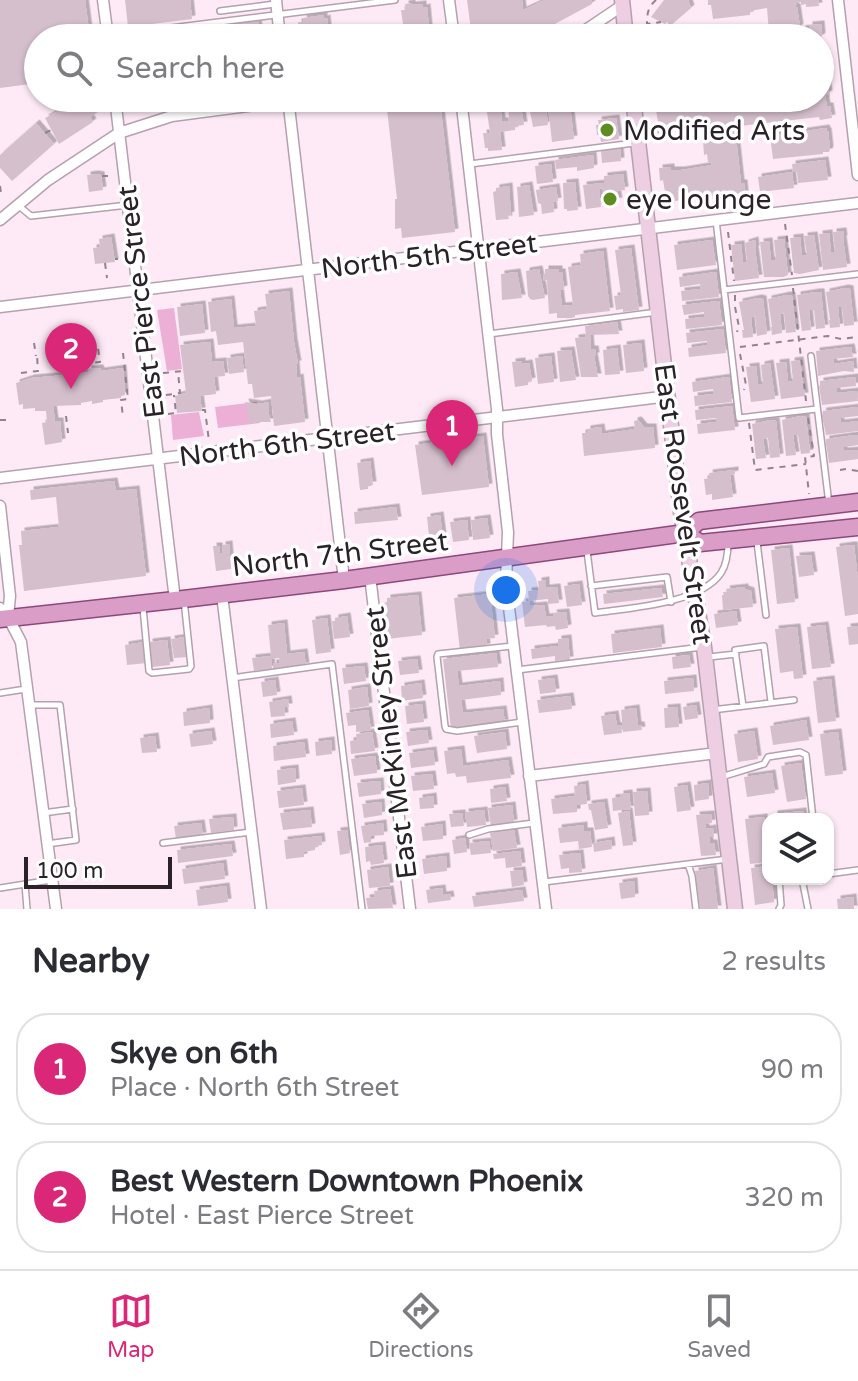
<!DOCTYPE html>
<html lang="en">
<head>
<meta charset="utf-8">
<style>
  :root { --surface:#fff; --page:#f2f2f3; --text:#2b2b33; --muted:#7c7c81; --line:#e1e1e2; --accent:#db2777 }
  body { margin:0; font-family:"Varela Round",sans-serif; background:var(--page); color:var(--text) }
  .controls { position:absolute; right:24px; bottom:24px; display:grid; overflow:hidden; border-radius:16px; box-shadow:0 2px 6px #0004 }
  .controls button { width:72px; height:72px; display:grid; place-items:center; padding:0; border:0; border-bottom:2px solid var(--line); background:var(--surface); color:var(--text); font:40px sans-serif }
  .scale { position:absolute; left:24px; bottom:20px; width:148px; box-sizing:border-box; padding-left:8px; border:4px solid #2a2227; border-top:0; font-size:22px; line-height:28px; white-space:nowrap; color:#2a2227; -webkit-text-stroke:6px #fff; paint-order:stroke }
  .you { position:absolute; left:506px; top:590px; width:28px; height:28px; margin:-20px; border:6px solid #fff; border-radius:50%; background:#1a73e8; box-shadow:0 0 0 12px #1a73e833 }
  .badge { display:grid; place-items:center; width:52px; height:52px; border-radius:50%; background:var(--accent); color:#fff; font-size:26px; font-weight:700 }
  .pin { position:absolute; translate:-50% -66px; filter:drop-shadow(0 2px 4px #0008) }
  .pin::after { content:''; position:absolute; top:42px; width:28px; height:24px; background:inherit; clip-path:polygon(0 0,100% 0,50% 100%) }
  .list { margin:0; padding:0; list-style:none }
  h2 { display:flex; justify-content:space-between; align-items:center; height:104px; margin:0; padding:0 32px; font-size:34px }
  h2 small { font-size:26px; font-weight:400; color:var(--muted) }
  .list li { display:grid; grid-template-columns:52px 1fr auto; gap:24px; align-items:center; box-sizing:border-box; height:112px; margin:0 16px 16px; padding:0 16px; border:2px solid var(--line); border-radius:32px }
  .list b { display:block; font-size:30px; white-space:nowrap }
  .list p { margin:0; font-size:26px; white-space:nowrap; color:var(--muted) }
  .list em { font-size:26px; font-style:normal; color:var(--muted) }
  .icon { flex:none; width:44px; height:44px; fill:none; stroke:currentColor; stroke-width:2; stroke-linecap:round; stroke-linejoin:round }
  .map { position:relative; flex:none; width:858px; height:909px; overflow:hidden }
  .search { position:absolute; background:var(--surface); box-shadow:0 2px 6px #0004; left:24px; right:24px; top:24px; height:88px; display:flex; align-items:center; gap:20px; box-sizing:border-box; padding:0 28px; border-radius:44px; color:var(--muted); font-size:30px }
  .sheet { height:360px; background:var(--surface) }
  nav { display:flex; justify-content:space-around; align-items:center; box-sizing:border-box; height:112px; border-top:2px solid var(--line); background:var(--surface); font-size:22px; color:var(--muted) }
  nav a { display:grid; justify-items:center; gap:4px }
  nav .on { color:var(--accent) }
  .map>svg:first-child { display:block }
</style>
</head>
<body>
<div class="map">
<svg width="858" height="909" viewBox="0 0 858 909">
  <defs>
    <filter id="shadow"><feDropShadow dx="3.5" dy="-3.5" stdDeviation="0" flood-color="#0004"/></filter>
  </defs>
  <rect width="100%" height="100%" fill="#fdeaf6"/>
  <path fill="#ecafd6" d="M174,308L182,369L167,371L157,310Z
    M257,402L260,423L218,428L215,407Z
    M199,412L204,436L173,440L171,415Z"/>
  <path fill="#d6bfcd" filter="url(#shadow)" d="M0,0H85L90,38H38V83L0,88Z
    M125,0H190L192,19L128,27Z
    M467,0H522L523,10L545,0H592V4L529,38L526,30H521V27L517,28L518,38H472Z
    M664,0H688L691,8L670,26L667,22L665,24L651,17Z
    M708,0H818L819,6L806,7V4L801,5V2L797,3L795,7H797L800,27L797,29L802,31V29L809,28V25L821,24L822,36L820,38H762L761,34L769,33L767,8L750,11V15L713,19L711,5H708Z
    M412,3V5L423,4V8L427,7L430,38H405L401,10H406L405,4Z
    M324,15V19L327,18L329,38H300L298,22H304L303,18Z
    M258,21L260,38H177L176,36L182,35L181,30Z
    M170,31L171,38H126V36Z
    M827,80L829,94L826,95V101L827,106H830L832,118L820,120L819,117L740,126L739,121L732,122L733,129L735,128L741,183H744L745,195L733,196V191H730L731,196L704,200L693,199L675,201V203L663,205L662,192H665L663,180L660,181L659,168L671,167V170H681L712,165L711,162H708L707,154L704,155L702,125L684,129L668,130V132L656,134L655,122H658L654,98H820V81Z
    M78,98H95L98,112L90,117L93,122L59,144L45,118L78,100Z
    M547,98H569L574,139L552,142Z
    M539,100H545L548,125L533,127L528,101Z
    M520,101L524,125L515,126V130L500,132L502,150L488,151V148H485L483,133H490L486,105L500,104L502,121H509L508,105L511,104V102Z
    M440,102L455,232L402,238L401,228L395,229V199H397L387,109Z
    M616,118L619,139L601,142L600,135H597L596,125H599L598,120Z
    M36,123L54,144L12,181L0,168V155Z
    M826,128L827,131H828L830,149L829,152H823V154L773,159L770,136Z
    M620,149L621,161L602,163L601,151Z
    M593,155L594,168L577,171V167L556,169L555,160Z
    M825,160L828,180L798,183L797,172H793L792,164Z
    M551,164L553,182L537,184L535,166Z
    M792,172L794,188L760,192L758,177Z
    M95,174L101,175L103,190L89,192L87,175Z
    M623,174L625,190L617,191L619,201L604,203L603,188L599,189L601,207L586,209L583,185L604,183V176Z
    M575,182L578,210L567,211V209H564L563,183Z
    M529,185L534,215L519,217L517,187Z
    M509,186L511,215L508,216L509,219L496,220L493,192L496,191V188Z
    M556,187L558,201L553,202L554,212L542,214L541,204L538,203L536,190Z
    M843,231L844,239H843L847,267L823,270L819,234L829,233L831,252H835L833,232Z
    M814,235L819,270L800,274L794,273L790,238L800,237L802,256L807,255L804,236Z
    M111,237L115,262L95,264L93,248L100,247L99,239Z
    M784,239L788,275L783,277H764L760,242L769,241L771,260H776L774,240Z
    M712,240L716,265L677,270L674,245Z
    M755,240L756,249H755L759,278L735,281L731,245L741,244L743,263L747,262L745,243Z
    M631,248L639,310L623,312V309L616,310L614,296L621,295L615,250Z
    M603,251L610,311L575,315V317L571,318H557V313L549,314L547,280L544,281L543,274H545V269H559V272H562L564,289L560,290L562,306L573,305L568,267L581,265L580,254Z
    M539,269L545,298L533,300L530,299L528,296L526,271Z
    M517,272L522,298L502,300L501,274Z
    M716,272L719,297L682,301L681,291L701,289L700,284L680,287L679,277Z
    M845,288L850,289L854,325L844,326L842,307H838L840,327L830,328L829,320H830L826,292Z
    M289,291L294,342L298,364H296L297,378L300,377L305,422L274,426L271,396L254,398L252,384H248L243,342L218,345L216,331L211,332L208,302L231,299L234,328L256,326L254,311L267,309L265,294Z
    M816,292H821L825,328L816,329L814,310H809L811,330L802,331L797,295Z
    M787,295L792,296L796,332L786,333L784,313L780,314L782,333L772,335L771,327H772L768,299Z
    M758,298L763,299L767,334L757,336L755,316L751,317L753,337L743,338L742,330H744L739,302Z
    M719,301L722,325L686,329L685,319L704,317V312L684,315L682,305Z
    M202,304L205,333L180,336L177,307Z
    M617,322L619,334L590,335L591,349H595L596,356H594L598,377H581L575,338L586,337L585,326Z
    M723,329L726,353L689,357L688,348L708,345L707,341L687,343L686,333Z
    M210,342L212,362L223,361L225,376L214,377L216,394L200,396L202,411L177,413L175,396L186,393L180,345Z
    M641,343L644,371L626,373L623,345Z
    M851,347L853,357L833,359L834,364L853,361L854,372L844,371L818,376L816,351Z
    M617,348L620,374L605,375L603,350Z
    M571,350L576,380L560,382L557,351Z
    M242,356L244,372L229,374L227,358Z
    M551,356L554,382L538,384L535,358Z
    M800,360L805,396L781,399L776,363L786,362L788,382L793,381L791,361Z
    M522,361V364L529,363L532,381L528,382V385L515,387L512,362Z
    M770,363L775,399L751,402L746,367L756,366L758,385L763,384L761,365Z
    M100,368L101,371L123,368L125,395L121,396V398L103,400V402L92,404V401L81,403V405L53,406L55,421H60L62,442L45,445L42,423L47,422L46,411H35V408L23,409V404L19,405L16,383L31,378L65,375V372L78,371V373L88,372V369Z
    M729,377L732,402L695,406L694,396L714,394L713,389L693,392L692,382Z
    M855,377L856,386L837,388V393L857,391L858,401L822,405L819,386H820V381Z
    M245,402L259,404L269,402V415L271,422H258L249,424L248,412Z
    M732,406L735,430L698,434L697,424L717,422L716,418L696,420L695,410Z
    M858,407V416L840,418L841,423L858,421V431L826,435L822,416L823,411Z
    M801,416L806,417L810,453L801,454L798,435H793L796,455L786,456L782,420Z
    M638,420L644,427H653L655,448L584,456L582,433H587V429L601,427L602,434L635,429L634,421Z
    M771,420L776,421L780,457L770,458L768,438L763,439L766,458L756,459L752,424Z
    M855,435H858V445L844,447V451L858,450V459L829,463L826,444V439Z
    M483,436L489,487L422,495L415,445Z
    M370,461L373,485H368V489L360,490L357,463Z
    M735,470V474L730,475L733,497L712,500V494L706,495L704,479L710,478L709,473Z
    M114,481L116,491L136,489L146,576L24,591L19,545H22L21,531L59,527L56,497L31,500L30,490Z
    M396,507L398,520L355,524L354,512Z
    M440,515L444,544L430,546L427,517Z
    M487,518L490,538L473,540L471,520Z
    M467,520L469,540L453,542L450,522Z
    M229,544L231,569L216,571L213,546H219L220,553H223L222,545Z
    M851,545H854L858,580V614L845,616L836,547Z
    M789,548L795,602L777,604L771,550Z
    M811,555L814,575L799,577L796,556Z
    M546,580V588L557,587L559,603L548,604V599L529,601L528,591L539,590L538,581Z
    M579,584L582,605L567,607L564,586Z
    M745,587V589L751,591L753,607L723,610L722,595H724L723,592H727L726,589Z
    M661,588L663,597L604,604L603,594Z
    M490,594L495,638L486,639L487,647L460,651L454,598Z
    M418,595L422,635L387,639L384,607V603L387,602V598Z
    M529,601L530,606L544,605L546,617L554,616L553,613L566,612L568,628L556,630L555,626L547,627L546,625L525,627L522,602Z
    M736,611L738,625L716,628L714,614Z
    M347,616L350,637L334,639L332,621H335V618Z
    M327,618L331,652L316,654L312,620Z
    M284,623L287,654L304,652L306,666L273,670V663H280L279,658L271,659L272,669L254,671L252,658L271,656L268,625Z
    M825,625L831,667L812,669L807,627Z
    M858,626V644L849,645L847,627Z
    M797,627L803,678L794,679L793,671L780,673L775,629Z
    M660,628L662,647L613,653L611,634Z
    M186,637L188,657L174,658L171,639Z
    M568,638L570,660L555,661V656L532,659L531,649L558,646V639Z
    M167,640L170,665L152,667L149,642Z
    M144,642L147,663L127,665L125,645Z
    M496,653L498,667L457,671L459,686L500,681L501,695L461,700L463,713L503,709L505,723L451,729L443,659Z
    M689,655L691,667L673,669L672,657Z
    M417,659L419,673L400,675L398,661Z
    M364,666L366,681L344,684L342,668Z
    M554,678L556,692L540,694L538,680Z
    M693,678L694,691L665,694L664,681Z
    M831,679L836,721L818,723L813,681Z
    M275,680L277,695L263,697L261,682Z
    M421,683L423,698L402,701L401,686Z
    M367,687L369,706L350,709L348,690Z
    M570,696L572,709L539,713L537,700Z
    M288,699L289,707H284L285,716L271,717L269,702Z
    M422,704L424,722L407,724L405,706Z
    M696,705L698,718L685,720L683,707Z
    M677,707L679,727L665,728L664,708Z
    M209,708L210,723L184,726L183,712Z
    M636,708L638,725H641L642,730L623,732L621,710Z
    M368,710L371,730L356,732V725L348,726L346,713Z
    M615,714L617,726L621,725L622,733L604,735L601,716Z
    M806,720L809,740L773,745L770,726Z
    M292,721L294,735L271,738L270,724Z
    M427,730L429,743L408,746L406,732Z
    M211,731L213,744L191,747L189,734Z
    M754,731L758,759L738,762L734,734Z
    M372,732L375,751L351,754L350,741L357,740L356,734Z
    M505,732L507,749L477,753L474,736Z
    M838,732L843,774L825,776L820,734Z
    M155,736L157,752L142,753L140,738Z
    M331,740L332,754L316,756L315,742Z
    M304,742L306,757L274,761L273,746Z
    M461,749L463,766L508,760L511,778L467,783L466,776L456,777L455,773L447,774L444,751Z
    M433,750L435,765L411,768L409,753Z
    M375,756L377,773L354,776L351,759Z
    M801,763L806,799L787,802L781,766Z
    M295,768L296,782L278,785L277,770Z
    M772,773L775,793L747,797L744,777Z
    M432,774L434,789L413,791L411,776Z
    M380,781L381,794L359,797L357,783Z
    M708,783L709,799L695,801L694,785Z
    M585,784L587,804L577,805V812L553,814L551,799L575,796L574,786Z
    M687,785L691,810L677,812L674,787Z
    M505,787L507,801L491,803L490,789Z
    M302,788L304,805L279,808L277,791Z
    M647,791L649,815L635,816L633,792Z
    M629,793L631,809L613,811L612,798L620,797V794Z
    M433,796L434,808L420,809L419,798Z
    M381,802L382,815L364,818L362,804Z
    M604,802L608,828L595,830L591,810H589L588,804Z
    M512,805L514,823L491,826L488,808Z
    M310,810L312,827L283,830L280,813Z
    M484,810L486,825L467,827L465,812Z
    M629,811L633,845L623,846L618,813Z
    M803,811L804,819H774V814Z
    M462,813L464,826L451,827L449,814Z
    M711,814L712,823L705,824L706,829L713,828L714,837H709L710,843H714L716,855L701,856L696,815Z
    M233,817L234,830L211,833L209,819Z
    M764,817L768,862L750,864L745,819Z
    M201,823L203,836L176,839L174,826Z
    M383,823L384,835L371,836V842L364,843L361,826Z
    M442,824L443,839L423,841L421,827Z
    M584,825V831H590L592,847L579,849L578,841L560,843L558,828Z
    M347,830L350,853L340,855L337,831Z
    M514,830L517,848L493,851L490,833Z
    M321,836L322,845L315,846V850L304,852V857L286,859L284,840Z
    M465,838L467,852L454,854L452,840Z
    M611,840L612,849L594,852L593,843Z
    M489,841L491,853L471,855L469,843Z
    M231,844L233,856L178,863L177,850Z
    M382,845L384,863L371,865L370,861L366,862L365,847Z
    M520,851L522,866L506,868L505,858L494,859L493,854Z
    M580,853L582,872L569,873V868L561,869L559,855Z
    M446,856L447,871L424,874L422,859Z
    M223,863L225,879L184,884L182,869Z
    M768,866V879H772L774,902L755,905L751,868Z
    M388,867L390,886L369,888L367,870Z
    M713,868L718,909H700L695,871Z
    M522,870L524,885L512,887L510,871Z
    M634,881L635,897L621,899L619,883Z
    M226,886L228,902L198,906L196,890Z
    M442,888L443,895L450,894L451,900L428,903L426,890Z
    M390,889L393,908L368,909L366,898L375,897L374,891Z
    M522,890L524,901L474,907L472,896Z
    M853,897L854,909H838L837,899Z"/>
  <g fill="none" stroke-linecap="round" stroke-linejoin="round">
    <g stroke="#b6a0ae" stroke-width="8">
      <path id="lane" d="M220,11L275,4
        M107,36L395,0
        M470,164L634,143
        M19,206L31,216L128,205
        M716,220L739,418L817,409
        M724,290L858,274
        M489,334L657,312
        M811,356L829,504
        M757,542L766,615
        M587,551L595,613C629,608 700,604 721,573C727,564 728,552 728,542
        M591,586L667,577L671,602
        M143,608L149,671L152,673L189,669L191,666L184,600
        M512,646L438,654L437,657L445,726L446,729L457,731L522,722
        M709,657L736,654
        M517,670L702,647
        M232,678L332,664L362,909
        M0,693L26,689
        M29,705H60L76,840L47,844
        M743,706L735,650L764,646L771,702
        M712,710L794,700
        M721,777L764,764L768,757L800,752L806,755L813,819
        M43,813L73,809
        M469,835L488,829L534,823
        M163,843L251,832
        M688,864L692,876L696,909
        M828,874L858,870
        M779,879L781,905L779,909
        M802,879L808,909
        M544,882L728,859
        M25,884L27,909
        M0,888L51,880"/>
    </g>
    <g stroke="#b6a0ae" stroke-width="13">
      <path id="street" d="M103,0L108,38
        M276,0L280,38
        M449,0L454,38
        M838,0L858,175
        M574,38L623,5
        M115,98L175,600
        M288,98L344,580
        M461,98L497,409V434L508,532L506,583L546,909
        M0,220L48,180L119,133L172,116L309,98
        M0,307L858,203
        M0,478L669,396
        M0,506L10,596L8,617
        M370,576L410,909
        M222,595L261,909
        M0,608L8,617L21,642L56,909
        M529,776L717,753"/>
    </g>
    <g stroke="#b6a0ae" stroke-width="17">
      <path id="secondary" d="M622,0L626,38
        M633,98L681,512L704,647L735,909"/>
    </g>
    <g stroke="#8d4878" stroke-width="19">
      <path id="primary" d="M685,533L700,543L858,527
        M0,619L175,600L344,580L685,533L699,521L858,502"/>
    </g>
    <path stroke="#90838b" stroke-width="2" stroke-dasharray="6 6" stroke-linecap="butt" d="M656,0C648,7 647,13 647,24L661,22
      M72,98V103
      M45,133L51,130
      M102,176H108
      M0,186L1,193
      M785,224L792,275
      M728,232L734,281
      M115,259H118
      M105,263L107,278
      M793,288L806,401
      M735,295V307L739,327L737,332
      M34,343L36,356
      M740,347L828,336L841,339L858,337
      M79,351L81,360L89,363L100,362L98,348
      M123,353L128,399L121,400L123,417
      M740,354L746,385L744,390
      M21,373L38,371L37,356
      M163,373L183,371
      M166,395L180,393L178,372
      M202,410H205L209,441
      M168,414L176,413L174,395
      M66,416L68,433
      M808,418L814,456L805,457L809,494
      M0,420H6
      M749,423L755,470L806,464
      M840,470L846,469L858,471"/>
    <use href="#lane" stroke="#fff" stroke-width="5"/>
    <use href="#street" stroke="#fff" stroke-width="10"/>
    <use href="#secondary" stroke="#edcee3" stroke-width="14"/>
    <use href="#primary" stroke="#da9dc8" stroke-width="16"/>
  </g>
  <g fill="#5e8c20" stroke="#fff" stroke-width="3">
    <circle cx="607" cy="130" r="8"/>
    <circle cx="610" cy="199" r="8"/>
  </g>
  <g text-anchor="middle" stroke-width="7" stroke-linejoin="round" paint-order="stroke">
    <g font-size="28" fill="#2a2227" stroke="#fff" text-anchor="start">
      <text x="623" y="140">Modified Arts</text>
      <text x="626" y="209">eye lounge</text>
    </g>
    <g font-size="28" fill="#2a2227" stroke="#fff">
      <text transform="translate(429 255) rotate(-7)" y="10">North 5th Street</text>
      <text transform="translate(140 302) rotate(-97)" y="10">East Pierce Street</text>
      <text transform="translate(287 443) rotate(-7)" y="10">North 6th Street</text>
      <text transform="translate(684 504) rotate(82)" y="10">East Roosevelt Street</text>
      <text transform="translate(340 553) rotate(-7)" y="10">North 7th Street</text>
      <text transform="translate(390 743) rotate(-97)" y="10">East McKinley Street</text>
    </g>
  </g>
</svg>
<div class="controls">
<button><svg class="icon" aria-label="layers" viewBox="0 0 24 24"><path d="M12 4l9 5-9 5-9-5zM3 14l9 5 9-5"/></svg></button>
</div>
<div class="scale">100 m</div>
<div class="you"></div>
<div class="pin badge" style="left:452px;top:466px">1</div>
<div class="pin badge" style="left:71px;top:389px">2</div>
<div class="search"><svg class="icon" aria-label="search" viewBox="0 0 24 24"><circle cx="10" cy="10" r="6"/><path d="M15 15l6 6"/></svg>Search here</div>
</div>
<section class="sheet">
<h2>Nearby<small>2 results</small></h2>
<ul class="list">
<li><span class="badge">1</span><div><b>Skye on 6th</b><p>Place · North 6th Street</p></div><em>90 m</em></li>
<li><span class="badge">2</span><div><b>Best Western Downtown Phoenix</b><p>Hotel · East Pierce Street</p></div><em>320 m</em></li>
</ul>
</section>
<nav>
<a class="on"><svg class="icon" aria-label="map" viewBox="0 0 24 24"><path d="M3 6l6-2 6 2 6-2v14l-6 2-6-2-6 2zM9 4v14M15 6v14"/></svg>Map</a>
<a><svg class="icon" aria-label="directions" viewBox="0 0 24 24"><path d="M12 3l9 9-9 9-9-9zM9 14v-3h6M13 9l2 2-2 2"/></svg>Directions</a>
<a><svg class="icon" aria-label="saved" viewBox="0 0 24 24"><path d="M7 4h10v16l-5-4-5 4z"/></svg>Saved</a>
</nav>
</body>
</html>
